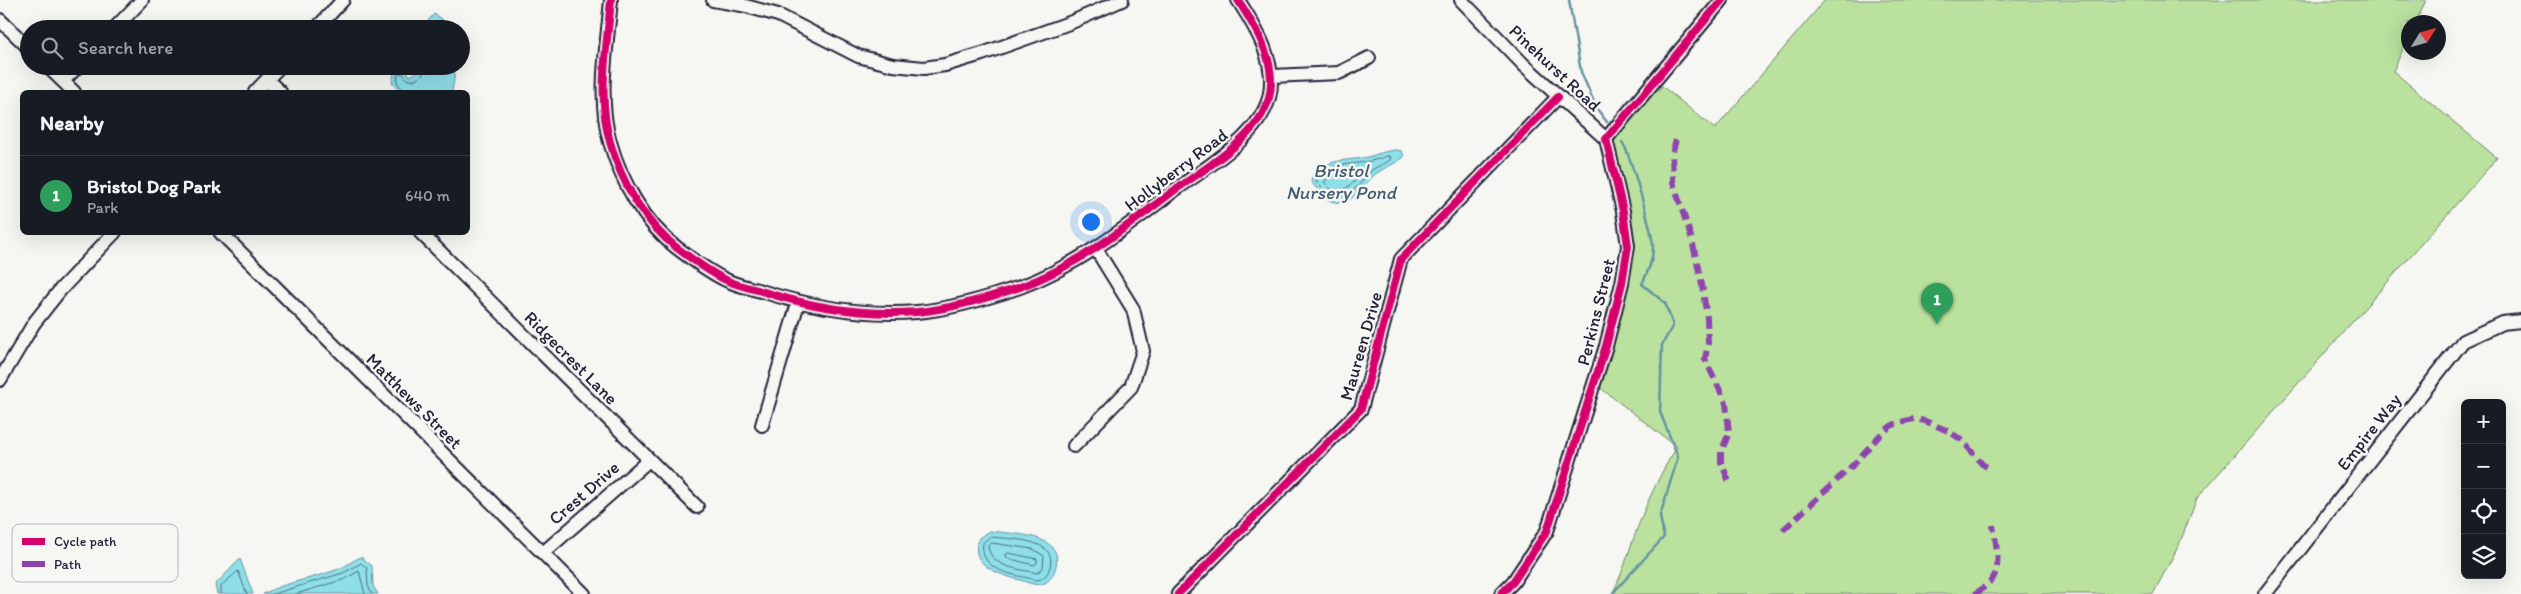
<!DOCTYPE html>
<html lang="en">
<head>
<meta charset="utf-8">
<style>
  :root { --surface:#171b24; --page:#20242c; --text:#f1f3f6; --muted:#9ea1a6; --line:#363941; --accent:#c8321e }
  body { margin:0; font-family:Itim,sans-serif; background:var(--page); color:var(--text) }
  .controls { position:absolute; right:15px; bottom:15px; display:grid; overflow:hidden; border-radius:8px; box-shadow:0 5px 20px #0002 }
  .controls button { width:45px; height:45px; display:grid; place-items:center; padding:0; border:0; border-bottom:1px solid var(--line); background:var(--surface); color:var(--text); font:25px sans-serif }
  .compass { position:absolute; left:2401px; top:15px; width:45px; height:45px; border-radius:50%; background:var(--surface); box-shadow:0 5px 20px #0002; rotate:53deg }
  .you { position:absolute; left:1090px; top:221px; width:18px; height:18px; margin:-12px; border:4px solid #fff; border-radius:50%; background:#1a73e8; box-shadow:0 0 0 8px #1a73e833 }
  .badge { display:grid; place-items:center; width:32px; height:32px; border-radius:50%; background:var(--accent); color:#fff; font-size:16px; font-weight:700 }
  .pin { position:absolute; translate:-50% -41px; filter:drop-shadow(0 1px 2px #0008) }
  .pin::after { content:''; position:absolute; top:26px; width:18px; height:15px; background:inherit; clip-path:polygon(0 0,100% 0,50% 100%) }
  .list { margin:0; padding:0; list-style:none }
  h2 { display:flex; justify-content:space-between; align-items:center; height:65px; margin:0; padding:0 20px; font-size:21px }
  h2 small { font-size:16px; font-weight:400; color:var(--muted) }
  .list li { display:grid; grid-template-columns:32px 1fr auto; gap:15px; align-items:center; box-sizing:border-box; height:80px; padding:0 20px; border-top:1px solid var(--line) }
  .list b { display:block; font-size:19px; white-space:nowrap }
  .list p { margin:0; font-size:16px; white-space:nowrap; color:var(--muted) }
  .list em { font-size:16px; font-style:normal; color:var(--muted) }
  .icon { flex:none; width:28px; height:28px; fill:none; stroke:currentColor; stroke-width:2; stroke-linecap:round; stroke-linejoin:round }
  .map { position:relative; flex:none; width:2521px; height:594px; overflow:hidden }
  .search { position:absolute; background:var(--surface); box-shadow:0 5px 20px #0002; left:20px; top:20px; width:450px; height:55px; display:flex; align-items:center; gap:12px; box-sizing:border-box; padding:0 18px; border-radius:28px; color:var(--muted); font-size:19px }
  .panel { position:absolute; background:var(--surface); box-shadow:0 5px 20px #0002; left:20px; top:90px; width:450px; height:145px; border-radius:8px }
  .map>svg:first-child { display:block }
</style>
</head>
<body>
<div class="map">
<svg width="2521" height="594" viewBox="0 0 2521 594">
  <rect width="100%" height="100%" fill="#f6f6f2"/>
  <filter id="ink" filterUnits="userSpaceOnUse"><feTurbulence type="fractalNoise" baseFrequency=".02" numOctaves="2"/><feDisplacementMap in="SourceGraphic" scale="10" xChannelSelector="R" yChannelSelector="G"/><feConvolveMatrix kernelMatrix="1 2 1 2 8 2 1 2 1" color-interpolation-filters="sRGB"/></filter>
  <g filter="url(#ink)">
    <path fill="#bae29e" stroke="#6e826c" d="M1825,0H2426L2416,22H2408V38L2393,71L2497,158L2197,498L2179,545L2153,594H1612C1619,581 1623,569 1628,555C1640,518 1656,479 1677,447L1594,383L1628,246L1606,139L1651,87L1657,92L1662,86L1715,129Z"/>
    <path fill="#8edfe8" stroke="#6393a3" d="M434,14L442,19L444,29H421Z
      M396,66H407L406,70L410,76L419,71L420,66H456L452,92H400L392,82Z
      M1395,150L1402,151L1404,157C1396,164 1385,167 1377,173C1361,184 1353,212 1326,199L1311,182C1312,158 1353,161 1368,157C1377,154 1386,151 1395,150Z
      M990,531C1011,534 1064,533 1056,566C1054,574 1050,582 1042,584C1035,586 1027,582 1020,580C1000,575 967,565 979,538Z
      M361,557L372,566L373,586L378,594H263C287,581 315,579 341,568C348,565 353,560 361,557Z
      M240,559L253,594H217L215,585Z"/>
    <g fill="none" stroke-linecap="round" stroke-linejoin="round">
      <path stroke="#4d6e80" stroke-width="1" d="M403,92L397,82L398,74L402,73L408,80C417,81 425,76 425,66
        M1388,156L1391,157L1390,160C1385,164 1377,166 1372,170C1359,183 1351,202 1329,195L1316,182C1323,163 1349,165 1365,162C1373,161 1381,158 1388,156Z
        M1360,169L1362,173C1354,183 1346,192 1332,190L1324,182L1334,173Z
        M990,537C1009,539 1058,538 1050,567C1048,574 1044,579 1037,580C1017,575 978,572 983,543Z
        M992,543L1033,549L1044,556L1043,568L1037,573C1020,569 990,568 988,546Z
        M1009,553L1037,559V563L1034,565L1007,558L1006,555Z
        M221,594V586L238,571L247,594
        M273,594L343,573L361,563L367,568L368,586L372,594
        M296,594L345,579L359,571L365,594"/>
      <path stroke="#6393a3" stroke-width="2.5" d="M1569,0L1581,72L1597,109L1607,122
        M1612,594L1664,537L1660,516L1678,457L1660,412L1662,345L1673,325L1665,303L1642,284C1648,271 1653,261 1653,247C1653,233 1629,150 1622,142"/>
      <g stroke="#22223b" stroke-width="16">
        <path id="minor" d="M611,0C607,46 597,97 610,142C621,181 644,223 677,248C692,259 709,272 726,280C736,285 750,288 761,291C811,307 864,316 917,312C951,309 988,298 1020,287C1077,266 1124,229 1172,192C1204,169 1258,138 1269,98C1278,63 1256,28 1238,0
          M713,0L742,5L778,15L858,56L893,65L924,68L945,65L982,54L1072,22L1122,0
          M1461,0L1524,65L1606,139
          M0,20L29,48
          M114,29L142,0
          M316,29L343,0
          M47,66L74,92
          M1272,76L1339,73L1369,58
          M267,80L280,92
          M63,81L78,66
          M255,92L280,66
          M220,232L584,594
          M420,232L697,507
          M0,380L34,323L61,289L115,232
          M762,425L798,303
          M1074,446L1131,387L1143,351L1133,309L1096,249
          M543,553L649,460
          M1178,594L1361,409L1401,259L1558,97
          M1501,594L1513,582L1547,531L1606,346L1622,283L1628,246L1623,211L1606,139L1722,0
          M2265,594L2463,341L2502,323L2521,321"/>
      </g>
      <use href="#minor" stroke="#f6f6f2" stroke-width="12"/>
      <path stroke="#8e44ad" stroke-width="6" stroke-dasharray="12 6" stroke-linecap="butt" d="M1676,140L1672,154L1673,182L1692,240L1702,285L1707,318L1708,343L1705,359L1726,403L1729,433L1721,452V462L1730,484
        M1783,530L1853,465L1880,435L1891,426L1900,422L1914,419L1925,421L1948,431L1962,440L1982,464L1987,467
        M1975,594C1980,590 1987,586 1991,581C2003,567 1995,541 1993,525"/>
      <g stroke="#f6f6f2" stroke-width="11">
        <path id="cycleway" d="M611,0C607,46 597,97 610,142C621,181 644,223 677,248C692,259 709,272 726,280C736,285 750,288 761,291C811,307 864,316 917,312C951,309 988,298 1020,287C1077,266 1124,229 1172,192C1204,169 1258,138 1269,98C1278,63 1256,28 1238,0
          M1178,594L1361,409L1401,259L1558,97
          M1501,594L1513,582L1547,531L1606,346L1622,283L1628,246L1623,211L1606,139L1722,0"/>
      </g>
      <use href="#cycleway" stroke="#d6006c" stroke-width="8"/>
    </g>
  </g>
  <g text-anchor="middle" stroke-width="5" stroke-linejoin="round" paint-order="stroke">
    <g font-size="18" fill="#22223b" stroke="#f6f6f2">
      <text transform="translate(1555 68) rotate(43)" y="6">Pinehurst Road</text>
      <text transform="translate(1176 170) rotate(-37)" y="6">Hollyberry Road</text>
      <text transform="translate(1596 312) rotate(-76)" y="6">Perkins Street</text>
      <text transform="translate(1361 346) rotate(-74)" y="6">Maureen Drive</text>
      <text transform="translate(571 358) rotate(45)" y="6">Ridgecrest Lane</text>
      <text transform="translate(414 401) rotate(45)" y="6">Matthews Street</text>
      <text transform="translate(2369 432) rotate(-52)" y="6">Empire Way</text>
      <text transform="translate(584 493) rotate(-41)" y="6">Crest Drive</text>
    </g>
    <g font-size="19" font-style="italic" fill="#425b6f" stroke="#f6f6f2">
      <text x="1341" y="177">Bristol<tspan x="1341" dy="22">Nursery Pond</tspan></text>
    </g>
  </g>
  <rect x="12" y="524" width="166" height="58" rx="8" fill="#f6f6f2" stroke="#b6b6bb" stroke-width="1"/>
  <rect x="22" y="538" width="23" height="7" fill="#d6006c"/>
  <rect x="22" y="561" width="23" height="6" fill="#8e44ad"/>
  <g font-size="14" fill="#22223b">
    <text x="54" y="546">Cycle path</text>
    <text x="54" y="569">Path</text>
  </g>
</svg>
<div class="controls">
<button>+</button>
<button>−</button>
<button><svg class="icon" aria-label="locate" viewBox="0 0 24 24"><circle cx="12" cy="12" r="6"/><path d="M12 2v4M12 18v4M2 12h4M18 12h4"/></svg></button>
<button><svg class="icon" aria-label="layers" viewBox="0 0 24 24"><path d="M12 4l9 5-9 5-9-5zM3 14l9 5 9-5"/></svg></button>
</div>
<svg class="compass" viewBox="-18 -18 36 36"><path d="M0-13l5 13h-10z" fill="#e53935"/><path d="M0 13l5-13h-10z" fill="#9ea1a6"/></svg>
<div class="you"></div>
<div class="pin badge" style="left:1937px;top:324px;background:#2e9e5b">1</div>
<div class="search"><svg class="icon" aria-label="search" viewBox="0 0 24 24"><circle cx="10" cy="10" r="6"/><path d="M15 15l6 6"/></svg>Search here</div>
<section class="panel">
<h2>Nearby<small></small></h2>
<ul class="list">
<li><span class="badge" style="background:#2e9e5b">1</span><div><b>Bristol Dog Park</b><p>Park</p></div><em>640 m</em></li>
</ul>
</section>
</div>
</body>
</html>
